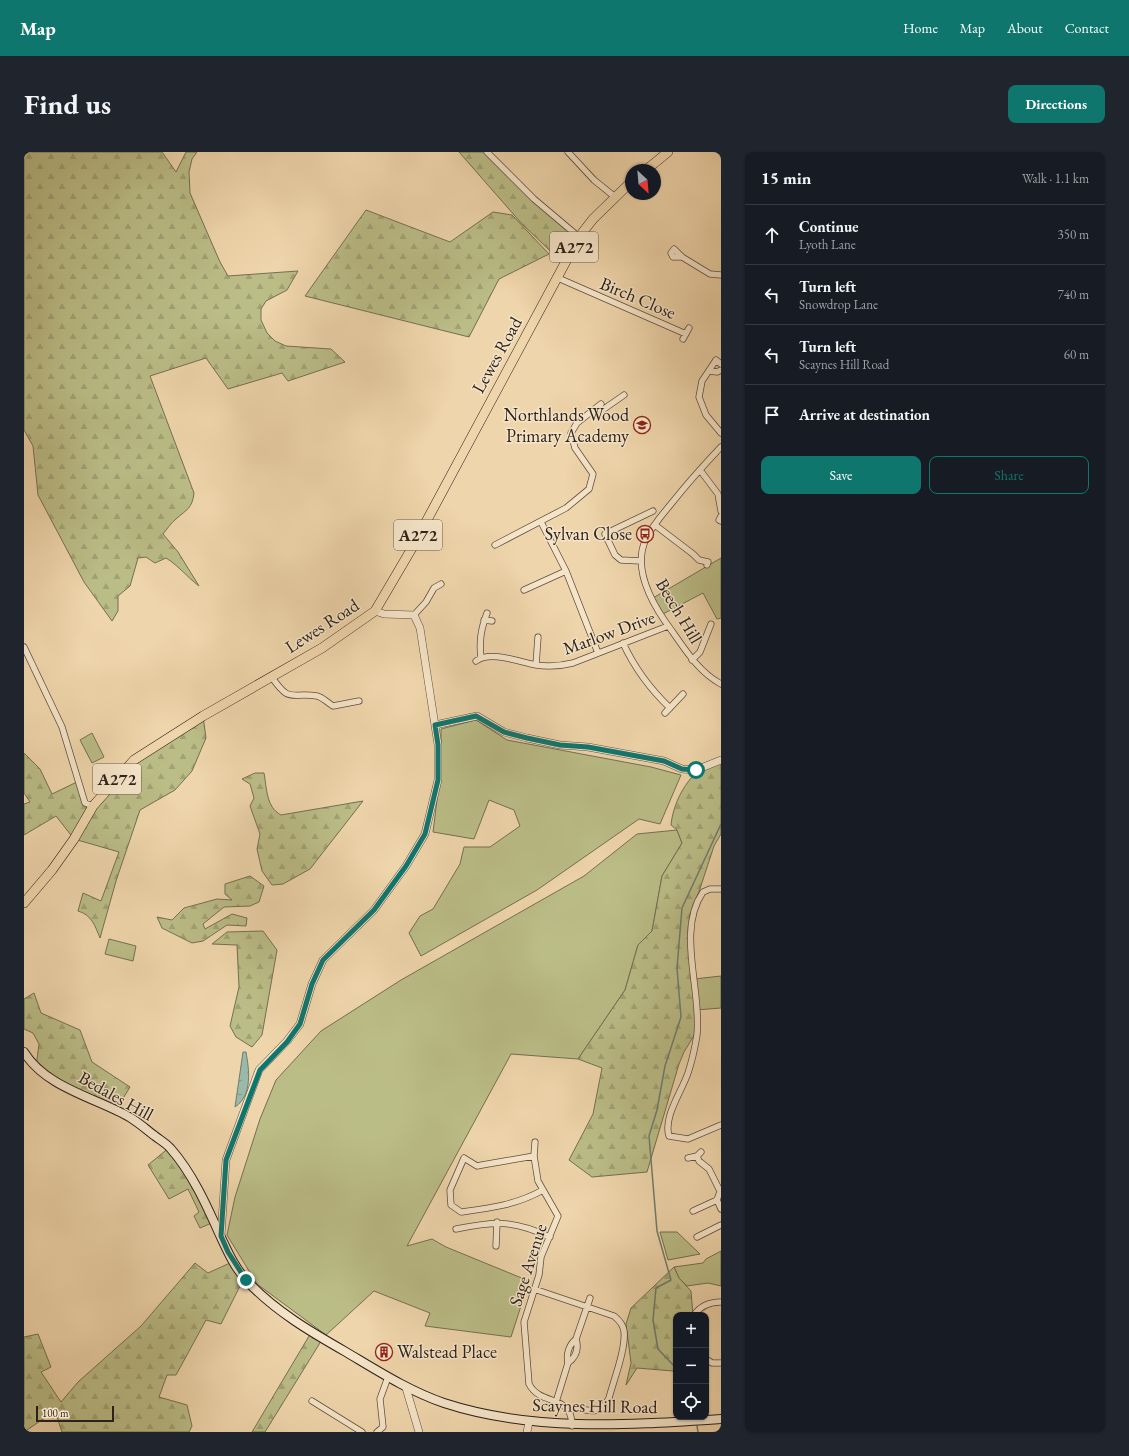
<!DOCTYPE html>
<html lang="en">
<head>
<meta charset="utf-8">
<style>
  :root { --surface:#171b24; --page:#20242c; --text:#f1f3f6; --muted:#9ea1a6; --line:#363941; --accent:#0f766e }
  body { margin:0; font-family:"EB Garamond",serif; background:var(--page); color:var(--text) }
  .controls { position:absolute; right:12px; bottom:12px; display:grid; overflow:hidden; border-radius:8px; box-shadow:0 1px 3px #0004 }
  .controls button { width:36px; height:36px; display:grid; place-items:center; padding:0; border:0; border-bottom:1px solid var(--line); background:var(--surface); color:var(--text); font:20px sans-serif }
  .compass { position:absolute; left:601px; top:12px; width:36px; height:36px; border-radius:50%; background:var(--surface); box-shadow:0 1px 3px #0004; rotate:154deg }
  .scale { position:absolute; left:12px; bottom:10px; width:78px; box-sizing:border-box; padding-left:4px; border:2px solid #2d211c; border-top:0; font-size:11px; line-height:14px; white-space:nowrap; color:#2d211c; -webkit-text-stroke:3px #f5e4c8; paint-order:stroke }
  .stop { position:absolute; width:12px; height:12px; margin:-9px; border:3px solid #0f766e; border-radius:50%; background:#fff }
  .stop.end { background:#0f766e; border-color:#fff; box-shadow:0 1px 4px #0008 }
  .list { margin:0; padding:0; list-style:none }
  h2 { display:flex; justify-content:space-between; align-items:center; height:52px; margin:0; padding:0 16px; font-size:17px }
  h2 small { font-size:13px; font-weight:400; color:var(--muted) }
  .list li { display:grid; grid-template-columns:26px 1fr auto; gap:12px; align-items:center; box-sizing:border-box; height:60px; padding:0 16px; border-top:1px solid var(--line) }
  .list b { display:block; font-size:15px; white-space:nowrap }
  .list p { margin:0; font-size:13px; white-space:nowrap; color:var(--muted) }
  .list em { font-size:13px; font-style:normal; color:var(--muted) }
  .actions { display:flex; gap:8px; padding:12px 16px }
  .actions a { flex:1; padding:9px 0; border:1px solid var(--accent); border-radius:8px; text-align:center; font-size:14px; color:var(--accent) }
  .actions .main { background:var(--accent); color:#fff }
  .icon { flex:none; width:22px; height:22px; fill:none; stroke:currentColor; stroke-width:2; stroke-linecap:round; stroke-linejoin:round }
  .map { position:relative; flex:none; width:697px; height:1280px; overflow:hidden; border-radius:8px }
  header { display:flex; align-items:center; gap:24px; box-sizing:border-box; height:56px; padding:0 20px; background:var(--accent); color:#fff }
  header strong { font-size:19px }
  nav { display:flex; gap:22px; margin-inline-start:auto; font-size:14px }
  .intro { display:flex; align-items:center; justify-content:space-between; box-sizing:border-box; height:96px; padding:0 24px }
  h1 { margin:0; font-size:28px }
  .button { padding:10px 18px; border-radius:8px; background:var(--accent); color:#fff; font-size:14px; font-weight:700 }
  main { display:flex; gap:24px; padding:0 24px }
  aside { flex:1; background:var(--surface); border-radius:8px; box-shadow:0 1px 3px #0004 }
  .map>svg:first-child { display:block }
</style>
</head>
<body>
<header>
<strong>Map</strong>
<nav><a>Home</a><a>Map</a><a>About</a><a>Contact</a></nav>
</header>
<div class="intro"><h1>Find us</h1><a class="button">Directions</a></div>
<main>
<div class="map">
<svg width="697" height="1280" viewBox="0 0 697 1280">
  <defs>
    <pattern id="forest-firs" width="22" height="20" patternUnits="userSpaceOnUse"><rect width="22" height="20" fill="#bbbd87"/><path d="M5 1l3.5 6h-7zM16 11l3.5 6h-7z" fill="#a1a274"/></pattern>
    <pattern id="water-ripples" width="26" height="14" patternUnits="userSpaceOnUse"><rect width="26" height="14" fill="#9ab9a9"/><path d="M2 4q2-2 4 0t4 0M15 11q2-2 4 0t4 0" fill="none" stroke="#7e9689"/></pattern>
  </defs>
  <rect width="100%" height="100%" fill="#efd5ab"/>
  <filter id="stains"><feTurbulence type="fractalNoise" baseFrequency=".005" numOctaves="4"/><feColorMatrix values="0 0 0 0 .2 0 0 0 0 .09 0 0 0 0 .02 0 0 0 .5 -.17"/></filter>
  <radialGradient id="worn" r=".72"><stop offset=".6" stop-color="#630" stop-opacity="0"/><stop offset="1" stop-color="#630" stop-opacity=".3"/></radialGradient>
  <path fill="#bbbd87" stroke="#746f52" d="M697,406V466L693,467L679,441L639,462L629,446Z
    M452,568L483,588L627,615L657,623L636,672L615,667L513,738L397,804L385,781L396,764L409,757L436,712L440,695H466L496,674L490,658L465,648L450,687L409,680L417,616V577Z
    M68,581L80,605L68,611L56,588Z
    M653,678L658,691L638,724L628,779L614,793L601,838L554,907L487,902L383,1094L408,1087L422,1095L505,1129L487,1185L401,1174L406,1161L350,1139L302,1183L233,1132L203,1083L211,1045L236,967L252,928L297,879L377,828L560,724L613,682Z
    M85,787L112,794L109,809L81,802Z
    M697,824V856L672,858L670,827Z
    M636,1080H653L676,1102L644,1108Z
    M697,1099V1134L684,1131L663,1134L655,1126L650,1115L679,1111L682,1107Z"/>
  <path fill="url(#forest-firs)" stroke="#746f52" d="M0,0H138L152,20L162,0H173L168,7L165,20L166,41L196,110L204,124L274,119L263,138L242,149L237,157V168L243,181L251,189L262,194L307,197L321,210L264,229L258,221L204,237L182,206L126,224L170,341C168,357 163,357 152,367C147,371 143,377 139,382L154,400L175,434C163,425 155,414 142,406L131,411L122,405L114,406L106,434L94,444V459L88,469L60,430L14,343L9,294L0,278Z
    M435,0H461L555,85L541,113L498,72Z
    M342,58L426,90L469,60L488,63L525,102L475,127L445,185L281,144Z
    M179,564L182,586L168,619L151,638L116,658L92,729L76,786C71,774 68,763 54,759L59,741L77,749L95,700L50,687L32,664L0,683V652L6,650L0,641V601L16,617L28,642L55,629L61,651L69,654L110,608Z
    M697,609V682L690,694L669,758L667,776L674,877L660,900L655,912L623,1020L568,1025L545,1008L569,962L578,916L554,907L601,838L614,793L628,779L638,724L658,691L653,678L647,673C649,652 661,628 679,615C683,612 692,611 697,609Z
    M231,621H240C243,637 242,655 257,663L339,649L286,717L259,732L248,733L238,719L233,697L236,682L226,654L230,646L226,632L218,627Z
    M226,724L240,734L235,750L226,754L200,755L179,772L181,777L208,762L223,766L222,774L203,773L179,789L168,791L138,776L133,765L148,768L160,756L193,747L208,748L201,742V732Z
    M239,779L253,798L238,883L228,895L212,885L206,874L215,835L213,793L188,792L203,780Z
    M10,841L17,861L56,878L68,910L106,935L92,958L12,915L15,892L9,881L0,877V847Z
    M146,995L190,1070L176,1076L170,1064L175,1060L164,1037L145,1047L124,1013Z
    M171,1111L184,1121L206,1111L219,1128L197,1172L182,1168L152,1223H143L135,1245L163,1253L168,1274L165,1280H38L31,1259L0,1280V1185L14,1182L27,1215L17,1220L37,1250L54,1230L117,1174Z
    M650,1115L655,1126L667,1139L669,1163H652V1216L649,1219L613,1216L602,1233L607,1211L602,1172L607,1156Z
    M288,1179L299,1186L241,1280H228Z"/>
  <path fill="url(#water-ripples)" stroke="#6e7c71" d="M219,900H222C225,917 229,943 211,955Z"/>
  <g fill="none" stroke-linecap="round" stroke-linejoin="round">
    <path stroke="#6e7c71" stroke-width="1.5" d="M652,1216L634,1197L629,1168L632,1136L647,1128L633,1079L625,984L633,958L641,914L657,865L653,816L658,756L697,672
      M673,1274L674,1280"/>
    <g stroke="#5e4e40" stroke-width="7">
      <path id="minor" d="M463,0L510,47L555,85
        M544,0L570,28L591,45
        M658,105H649L647,101L650,97L658,105L686,122L697,123
        M534,126L662,182
        M659,187L665,176
        M697,212L692,208L678,229L675,245L682,263L697,281
        M685,219L693,220L697,218
        M574,256L577,259L600,243
        M697,295C680,313 663,332 647,352C638,363 628,374 622,387C607,418 630,455 648,479C662,499 675,520 697,532
        M676,318L694,342L697,359
        M697,364L695,368L697,369
        M517,370L542,419L574,501
        M631,373L669,402L675,408L684,410L683,413
        M471,393L542,356L565,337L569,322L551,296L547,281L553,271L577,252
        M617,409L597,408L591,403L581,382L629,359
        M500,438L542,419
        M390,463L402,450L410,436L417,432
        M460,468L468,469
        M599,491C611,517 625,536 646,556
        M0,495L38,575L61,651L69,654
        M457,506C455,489 457,477 463,461
        M668,508L676,500L687,472
        M452,509C466,498 496,510 512,513C525,515 537,514 549,511L644,474
        M512,513L514,485
        M247,524C266,552 266,540 293,544C298,545 304,551 309,554L335,549
        M641,561L659,542
        M697,737H686L679,740C652,779 678,839 673,883C671,895 668,909 664,921C658,939 639,965 645,984L664,987L697,973
        M511,990L510,1004L514,1029L534,1064L517,1105L515,1123L500,1170L505,1232C517,1255 548,1241 548,1274
        M510,1004L458,1013L453,1014L440,1006L426,1038L427,1053L437,1060C467,1056 492,1053 519,1038
        M673,1004L675,1009L685,1017L695,1037
        M664,1006L673,1004L677,1000
        M697,1037L693,1048L697,1057
        M669,1059L693,1048
        M432,1077C471,1069 489,1068 526,1085
        M673,1085L697,1073
        M472,1094L473,1070
        M510,1137L590,1164C595,1168 599,1172 600,1179C602,1197 590,1227 585,1246C574,1269 563,1253 545,1258
        M670,1163C677,1153 686,1150 697,1150
        M682,1207L688,1211H697
        M544,1211C552,1205 555,1197 552,1187
        M288,1249L338,1280
        M532,1250L544,1211C542,1202 545,1193 552,1187L566,1146
        M353,1280L359,1275L356,1247L364,1225"/>
    </g>
    <g stroke="#5e4e40" stroke-width="8">
      <path id="tertiary" d="M411,573L453,564L480,580L503,586L536,593L564,595L640,609L658,617L672,618L697,608
        M197,1084L202,1008L235,918L263,889L276,872L288,832L299,808L350,758L382,714L401,682L414,628V593L396,476L390,463L360,462L351,459
        M382,1236L395,1280
        M503,1280L505,1270"/>
    </g>
    <g stroke="#2d211c" stroke-width="10">
      <path id="secondary" d="M0,900C22,936 73,946 107,966C115,971 123,978 131,984C136,988 143,992 147,997C168,1021 182,1052 195,1081C203,1098 210,1115 223,1129C251,1159 287,1180 322,1200C354,1219 385,1239 420,1251C509,1280 604,1273 697,1267"/>
    </g>
    <g stroke="#2d211c" stroke-width="10">
      <path id="trunk" d="M622,18L644,0
        M0,751L28,718L50,687L69,654L110,608L179,564L298,496L351,459L388,396L555,85L569,67L607,30"/>
    </g>
    <use href="#minor" stroke="#f5e4c8" stroke-width="5.5"/>
    <use href="#tertiary" stroke="#f5e4c8" stroke-width="7"/>
    <use href="#secondary" stroke="#f5e4c8" stroke-width="8"/>
    <use href="#trunk" stroke="#efd5ab" stroke-width="9"/>
  </g>
  <g fill="none" stroke-linecap="round" stroke-linejoin="round">
    <path stroke="#0f766e" stroke-width="5" d="M222,1128L204,1100L197,1084L202,1008L236,918L263,890L276,872L288,832L299,808L350,758L382,714L401,682L414,628V593L411,573L452,564L480,580L503,586L536,593L564,595L640,609L658,617L672,618"/>
  </g>
  <defs>
    <g id="school-ring" transform="scale(0.9)"><circle r="9.5" fill="#f5e4c8" stroke="#8f2418" stroke-width="1.5"/><path d="M0-5L7-2L0 1L-7-2ZM-4 1L0 2.5L4 1V4Q0 6-4 4Z" fill="#8f2418"/></g>
    <g id="bus-ring" transform="scale(0.9)"><circle r="9.5" fill="#f5e4c8" stroke="#8f2418" stroke-width="1.5"/><path d="M-5-6H5V4H4V6H2V4H-2V6H-4V4H-5ZM-3.5-4V0h7V-4ZM-3.5 1.2v1.5H-2V1.2ZM2 1.2v1.5H3.5V1.2Z" fill="#8f2418"/></g>
    <g id="building-ring" transform="scale(0.9)"><circle r="9.5" fill="#f5e4c8" stroke="#8f2418" stroke-width="1.5"/><path d="M-4-6H4V6H1V3H-1V6H-4ZM-2.5-4.3h1.7v1.8h-1.7ZM.8-4.3h1.7v1.8H.8ZM-2.5-1h1.7V.8h-1.7ZM.8-1h1.7V.8H.8Z" fill="#8f2418"/></g>
  </defs>
  <g fill-rule="evenodd">
    <use href="#school-ring" x="618" y="273"/>
    <use href="#bus-ring" x="621" y="382"/>
    <use href="#building-ring" x="360" y="1200"/>
  </g>
  <g text-anchor="middle" stroke-width="3" stroke-linejoin="round" paint-order="stroke">
    <g fill="#f5e4c8" stroke="#695c50" stroke-width="1">
      <rect x="526" y="80" width="48" height="30" rx="3"/>
      <rect x="370" y="368" width="48" height="30" rx="3"/>
      <rect x="69" y="612" width="48" height="30" rx="3"/>
    </g>
    <g font-size="17" font-weight="bold" fill="#2d211c">
      <text x="550" y="101">A272</text>
      <text x="394" y="389">A272</text>
      <text x="93" y="633">A272</text>
    </g>
    <g font-size="18" fill="#2d211c" stroke="#f5e4c8">
      <text transform="translate(614 146) rotate(23)" y="6">Birch Close</text>
      <text transform="translate(473 203) rotate(-61)" y="6">Lewes Road</text>
      <text transform="translate(655 459) rotate(59)" y="6">Beech Hill</text>
      <text transform="translate(298 474) rotate(-33)" y="6">Lewes Road</text>
      <text transform="translate(585 481) rotate(-20)" y="6">Marlow Drive</text>
      <text transform="translate(92 944) rotate(29)" y="6">Bedales Hill</text>
      <text transform="translate(504 1113) rotate(-72)" y="6">Sage Avenue</text>
      <text transform="translate(571 1254) rotate(1)" y="6">Scaynes Hill Road</text>
    </g>
    <g font-size="18" fill="#2d211c" stroke="#f5e4c8" text-anchor="end">
      <text x="605" y="269">Northlands Wood<tspan x="605" dy="21">Primary Academy</tspan></text>
      <text x="608" y="388">Sylvan Close</text>
      <text x="373" y="1206" text-anchor="start">Walstead Place</text>
    </g>
  </g>
  <rect width="100%" height="100%" filter="url(#stains)"/>
  <rect width="100%" height="100%" fill="url(#worn)"/>
</svg>
<div class="controls">
<button>+</button>
<button>−</button>
<button><svg class="icon" aria-label="locate" viewBox="0 0 24 24"><circle cx="12" cy="12" r="6"/><path d="M12 2v4M12 18v4M2 12h4M18 12h4"/></svg></button>
</div>
<svg class="compass" viewBox="-18 -18 36 36"><path d="M0-13l5 13h-10z" fill="#e53935"/><path d="M0 13l5-13h-10z" fill="#9ea1a6"/></svg>
<div class="scale">100 m</div>
<div class="stop" style="left:672px;top:618px"></div>
<div class="stop end" style="left:222px;top:1128px"></div>
</div>
<aside>
<h2>15 min<small>Walk · 1.1 km</small></h2>
<ul class="list">
<li><svg class="icon" aria-label="ahead" viewBox="0 0 24 24"><path d="M12 20V5M6 11l6-6 6 6"/></svg><div><b>Continue</b><p>Lyoth Lane</p></div><em>350 m</em></li>
<li><svg class="icon" aria-label="left" viewBox="0 0 24 24"><path d="M17 20v-9H6M10 6l-5 5 5 5"/></svg><div><b>Turn left</b><p>Snowdrop Lane</p></div><em>740 m</em></li>
<li><svg class="icon" aria-label="left" viewBox="0 0 24 24"><path d="M17 20v-9H6M10 6l-5 5 5 5"/></svg><div><b>Turn left</b><p>Scaynes Hill Road</p></div><em>60 m</em></li>
<li><svg class="icon" aria-label="arrive" viewBox="0 0 24 24"><path d="M6 21V4h12l-3 4 3 4H6"/></svg><div><b>Arrive at destination</b></div></li>
</ul>
<div class="actions"><a class="main">Save</a><a>Share</a></div>
</aside>
</main>
</body>
</html>
